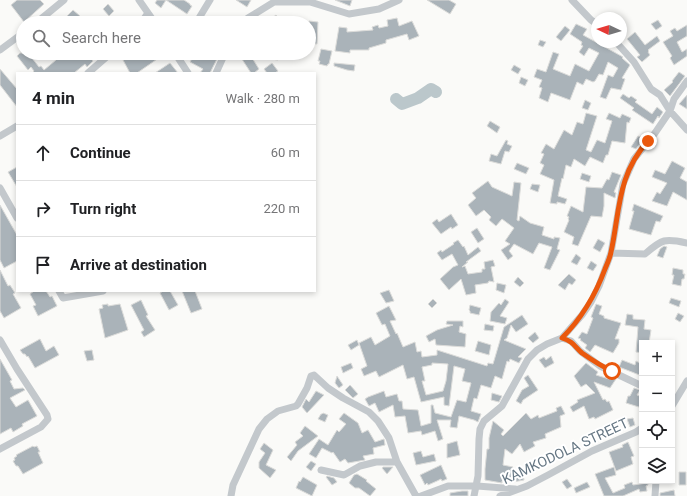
<!DOCTYPE html>
<html lang="en">
<head>
<meta charset="utf-8">
<style>
  :root { --surface:#fff; --page:#f6f6f6; --text:#202124; --muted:#757577; --line:#e0e0e0 }
  body { margin:0; font-family:Roboto,sans-serif; background:var(--page); color:var(--text) }
  .controls { position:absolute; right:12px; bottom:12px; display:grid; overflow:hidden; border-radius:0px; box-shadow:0 2px 6px #0003 }
  .controls button { width:36px; height:36px; display:grid; place-items:center; padding:0; border:0; border-bottom:1px solid var(--line); background:var(--surface); color:var(--text); font:20px sans-serif }
  .compass { position:absolute; left:591px; top:12px; width:36px; height:36px; border-radius:50%; background:var(--surface); box-shadow:0 2px 6px #0003; rotate:274deg }
  .stop { position:absolute; width:12px; height:12px; margin:-9px; border:3px solid #ea580c; border-radius:50%; background:#fff }
  .stop.end { background:#ea580c; border-color:#fff; box-shadow:0 1px 4px #0008 }
  .list { margin:0; padding:0; list-style:none }
  h2 { display:flex; justify-content:space-between; align-items:center; height:52px; margin:0; padding:0 16px; font-size:17px }
  h2 small { font-size:13px; font-weight:400; color:var(--muted) }
  .list li { display:grid; grid-template-columns:26px 1fr auto; gap:12px; align-items:center; box-sizing:border-box; height:56px; padding:0 16px; border-top:1px solid var(--line) }
  .list b { display:block; font-size:15px; white-space:nowrap }
  .list em { font-size:13px; font-style:normal; color:var(--muted) }
  .icon { flex:none; width:22px; height:22px; fill:none; stroke:currentColor; stroke-width:2; stroke-linecap:round; stroke-linejoin:round }
  .map { position:relative; flex:none; width:687px; height:496px; overflow:hidden }
  .search { position:absolute; background:var(--surface); box-shadow:0 2px 6px #0003; left:16px; top:16px; width:300px; height:44px; display:flex; align-items:center; gap:10px; box-sizing:border-box; padding:0 14px; border-radius:22px; color:var(--muted); font-size:15px }
  .panel { position:absolute; background:var(--surface); box-shadow:0 2px 6px #0003; left:16px; top:72px; width:300px; height:220px; border-radius:0px }
  .map>svg:first-child { display:block }
</style>
</head>
<body>
<div class="map">
<svg width="687" height="496" viewBox="0 0 687 496">
  <rect width="100%" height="100%" fill="#fafaf8"/>
  <g fill="none" stroke-linecap="round" stroke-linejoin="round">
    <path stroke="#bbc7cb" stroke-width="12" d="M396,99L402,104L418,98L431,89L436,92"/>
  </g>
  <path fill="#aab3b9" stroke="#dcdcda" fill-rule="evenodd" d="M17,0H40L44,4L24,22L11,5Z
    M157,0H184L190,4V5L192,6L187,14L166,0L161,8L155,3Z
    M236,0H251L247,7Z
    M335,0H352L350,6Z
    M427,0H449L456,4L450,14Z
    M108,4L114,11L109,16L103,9Z
    M73,10L80,16L79,17L83,23H70L65,18Z
    M276,15L282,23H266Z
    M397,18L399,26L412,21L419,36L409,40L407,34L386,40V43L369,48V50H350V53L335,51L339,27L347,28V32L373,30L372,27L378,25L379,28L388,26L387,20Z
    M658,20L662,26L656,30L651,24Z
    M309,21L318,22L317,44L309,43Z
    M576,24L587,29L583,35L623,57L622,58L630,65L622,78L625,79L621,90L611,88L606,99L600,97L608,75L613,77L618,68L608,62L603,75L599,74L595,81L593,82L586,79L583,85L577,82L570,100L551,93L548,102L539,98L542,88L539,87L542,80L534,77L537,69L546,72L553,52L559,54L553,69L570,76L575,64L589,71L599,53L589,48L584,56L579,52L583,46L581,45L582,42L570,34Z
    M687,25V36L677,42L682,52L687,49V56L674,65L670,58L672,56L663,42L673,36L670,31L675,28L677,31Z
    M565,26L570,30L561,41L556,37Z
    M635,32L645,45L657,36L660,41L648,50L649,51L648,52L650,55L642,62L637,57L640,55L627,39Z
    M540,40L546,42L543,47L538,45Z
    M321,49L332,51L329,64H328L327,66L319,64L320,61H318Z
    M20,53H28L39,67L41,66L44,70L56,60L55,59L63,53H91L95,57L92,60L93,61L87,67L85,64L74,73H32L34,71L31,67L28,70L17,56Z
    M134,53H166L137,73H130L123,60Z
    M195,53H220L210,73H200L203,69L190,62Z
    M238,53H249L259,69L254,73H251Z
    M260,53H279L278,60L264,58Z
    M170,63L178,73H155Z
    M272,63L278,71L275,73H267L264,69Z
    M334,63L355,65L354,71L347,70L334,66Z
    M514,65L521,69L518,74L511,70Z
    M0,69L17,89V107L0,85Z
    M679,72L685,76L670,96L664,90L673,82L672,81Z
    M521,77L528,80L525,86L519,83Z
    M623,94L629,98L631,96L637,100L635,102L652,114L657,107L663,112L659,118L658,116L653,124L632,110L634,108L620,98Z
    M687,95V109L679,104Z
    M585,100L591,103L588,110L582,108Z
    M586,113L597,116L586,150L591,152L597,140L605,143L612,121L606,119L609,113L620,118L622,114L631,118L629,123L627,122L625,143L612,141L608,155H606L603,163L590,157L585,166L574,159L571,167L566,165L563,179L562,178L558,196L567,199L565,204L557,202V204L550,203L554,180L540,174L544,165L540,163L544,154L541,153L546,144L554,149L564,130L572,135L577,122L583,124Z
    M490,121L500,127L497,133L487,126Z
    M638,136L644,138L636,149L631,147Z
    M506,140L508,141L507,144L512,146L509,152L505,151L501,164L489,161L491,154L497,156Z
    M672,161L685,168L680,178L687,182V200L673,192L667,206L652,201L657,192L660,194L667,183L652,177L655,170L665,174Z
    M517,163L529,168L526,174L514,169Z
    M17,167V187L8,172Z
    M612,172L621,175L614,192L616,193L615,198L604,193V206L602,217L591,216L578,246L572,244L574,237L564,232L569,220L568,219L569,217L567,216L571,206L583,212L586,187L602,188L607,179L609,180Z
    M582,173L591,176L589,182L580,179Z
    M488,181L492,187L512,196L514,182L521,183L517,220L519,221L520,216L530,223L544,227L542,235L554,239V237L560,238L557,249L560,250L550,270L544,268L552,247L539,243L533,254L514,244L509,251L513,256L508,260L501,250L510,244L505,241L514,228L502,219L496,226L489,220L491,217L484,210L476,216L468,205L476,198L472,193Z
    M532,184L540,185L538,192L530,189Z
    M634,204L663,216L660,222L656,221L651,235L629,229L634,211H632Z
    M0,205L17,235V261L4,268L0,260Z
    M451,214L458,225L452,229L451,227L441,234L432,223L437,219L439,222Z
    M477,228L484,239L478,243L471,232Z
    M598,239L605,243L600,252L593,248Z
    M458,240L463,247L464,246L468,255L478,247L481,251L466,262H468L462,267L465,266L468,274L482,272V269H485L484,262L493,260L495,266L491,267L494,282L489,281L488,283L475,285L476,293L466,295L461,279L449,290L440,279L453,267L458,265L452,254L442,260L437,253L441,250L442,252L454,244L453,243Z
    M664,246L667,247L663,258L657,256L660,249Z
    M576,254L581,258L577,265L571,262Z
    M591,261L597,265L593,271L587,268Z
    M673,268L683,270V274H685L684,279H682L681,286L672,284L674,275H672Z
    M0,270L8,286L10,285L15,293L13,294L21,308L4,318L0,311Z
    M569,274L576,280L572,285L569,283L565,290L558,285Z
    M518,277L524,283L520,287L514,282Z
    M497,283L506,285L504,293L496,290Z
    M389,290L394,301L386,303L380,293Z
    M34,291H46L50,297L52,296L57,306L38,316L33,306L36,305L30,294Z
    M163,291H170L178,305L169,310L160,293Z
    M182,291H195L202,309L191,313Z
    M671,298L681,301L679,307L669,303Z
    M433,299L437,303L432,308L428,304Z
    M505,299L509,302L500,316L507,318L505,324L490,321L491,312L499,303L501,305Z
    M141,300L148,315L146,316L155,330L144,337L141,332L144,330L131,305Z
    M108,304V306L120,304L128,330L105,338L99,309L103,308L102,305Z
    M596,304L602,306L599,314L604,316V318L621,323L615,339H619V343L613,353L595,345L590,352L585,348L587,345L580,340L581,339L578,338L582,332L587,334L593,318L591,317Z
    M470,305L481,308L479,315L470,313V311L469,310Z
    M389,306L396,320L390,321L396,334L397,333L403,347L415,342L417,352L421,351L422,357L437,355V350L487,366L488,363L493,364L504,327L522,315L528,324L516,332L511,325L507,338L504,340L526,349L518,357L522,358L519,363L510,359L509,362L507,361L502,379L495,376L491,388L481,385L477,399L474,398L471,411L481,414L478,422L474,420L459,416L457,428L450,427L451,420H437L443,439L438,441L435,431L422,435L421,431L408,433L405,416L395,417L393,405L379,412L375,403L369,406L365,399L368,397L384,391L386,397L397,394L399,401H402L403,409L418,410L421,426L431,423V405H433L435,413L451,417L457,400L466,402L471,383L462,381L465,369L454,366L449,406L444,405V397L421,402L414,377L407,379L403,365L379,377L376,371L364,376L361,369L367,366L359,343L371,337L375,345L390,336L385,324L382,325L376,313ZM432,363L448,364L446,381L443,391L426,395L422,381H425L422,367L432,365Z
    M678,313L684,316L680,322L675,319Z
    M627,314L633,315V319L645,320L644,329L651,330L649,343H642V353L636,352L638,327L625,325Z
    M447,321H463V327L460,326L459,332L466,334L465,347L436,345L435,339L429,342L426,336L437,330L453,325L446,324Z
    M485,324L494,326L493,331L484,330Z
    M535,332L539,338L533,343L528,338Z
    M40,339L46,351L54,346L59,355L35,368L28,356L27,357L25,354H23L20,350Z
    M357,340L359,345L351,350L348,345Z
    M478,341L491,345L489,355L475,351Z
    M92,350L94,360L87,361L84,351Z
    M551,356L554,363L545,368L539,360L544,357L546,360Z
    M0,359L12,380L10,381L14,389L23,388L25,390L10,398L16,407L28,400L37,416L22,424L23,426L13,432L11,428L0,434Z
    M622,360L635,365L636,361L642,364V376L619,367Z
    M351,363L353,368L343,373L341,367Z
    M586,363L598,372L596,375L609,379L610,376L616,379L610,388L594,382L603,400L605,399L607,402L609,401L613,410L595,419L594,417L589,419L584,406L573,412L570,407L578,402L577,400L595,393L586,384L581,387L574,376Z
    M528,375L538,390L523,400L521,404L516,401L522,390L529,386L524,378Z
    M337,376L343,385L339,388L335,383Z
    M350,385L358,394L353,398L345,390Z
    M634,388L640,390L637,395L642,397V408L626,403L628,396H630Z
    M316,391L324,395L307,413L302,407L306,399L309,402Z
    M492,393L502,396L499,402L491,400Z
    M561,406L565,414L560,416L561,427L545,434L546,438L533,442L535,446L524,452L520,444L512,454L505,449L503,465L513,467L512,475L523,474L524,480L513,482L502,481V483L485,480V469L487,449H489V438L493,421L504,430L501,434L503,436L526,413L531,419L538,415L539,418L557,411L556,408Z
    M323,413L328,415L325,422L318,419L321,414H322Z
    M344,413L358,423L362,433L368,430L375,442L384,439L385,445L373,448L374,454L363,456L365,460L348,463L345,459L340,462L333,452L332,453L322,448L316,458L309,454L319,439L328,445L337,430L339,432L346,424L339,419Z
    M633,418L635,425L630,427L627,419Z
    M305,426L318,436L298,451L291,461L287,457L297,445L295,442L303,436L300,433Z
    M457,441L460,455L447,458V444Z
    M628,442L634,456L631,457L633,464L616,471L609,452L623,447L622,445Z
    M264,443L273,450L266,465L276,470L270,478L259,468V462L265,453L260,449Z
    M33,446L34,447L37,446L40,452H38L43,463L23,474L18,466H16L13,461L15,460L14,458L17,456L16,455Z
    M421,451L423,457L434,454L436,461L416,465L413,453Z
    M311,461L316,464L311,471L306,467Z
    M441,465L447,479L442,481L441,479L437,481L428,485L427,483L425,485L420,475Z
    M383,467H393L387,474L382,468Z
    M614,467L616,475L605,478L613,493L625,488L624,485L632,482L633,485L648,483V485L646,486L647,491L640,492L639,489L623,496H604L595,474Z
    M679,472H686V485H679Z
    M357,474L367,480L366,481L376,489L370,496L359,488H355L349,483L354,475Z
    M327,476L334,478L337,482L332,485L326,477Z
    M303,477L317,485L312,496L296,488L299,481L300,482Z
    M567,479L572,486L567,489L562,482Z
    M587,482L590,487L576,493L574,488Z
    M674,490L675,496H660V493Z
    M462,491H468V496H450V493Z"/>
  <g fill="none" stroke-linecap="round" stroke-linejoin="round">
    <path stroke="#c3c8cc" stroke-width="7" d="M139,0L155,23
      M572,0L591,20L597,24
      M36,23L64,0
      M141,23L148,13
      M196,23L210,0
      M244,23L248,18L274,2H310L349,14L379,9L399,0
      M616,42L634,62L651,89L660,95L670,111L687,130
      M0,50L23,33
      M175,53L188,73
      M88,73L111,53
      M216,73L225,53
      M0,136L17,126
      M0,188L17,218
      M611,253L645,254C662,239 665,238 687,243
      M59,291L63,298L103,291
      M562,338L571,341L580,351L600,366L642,386
      M0,340L17,369L47,415L48,419L41,427L0,449
      M672,406L687,381
      M321,470L344,475L360,466L376,462H397
      M231,496L233,485L259,429L267,419L278,411L296,406L298,404L307,388L311,376L314,375L328,388L343,398L369,412L378,421L389,438L397,462L416,496
      M421,496L448,486H477L515,489
      M474,496L478,476L479,439L480,429L484,421L502,406L528,359L537,350L547,344L562,338L582,315L591,302L599,286L611,253L623,184L634,159L655,133L670,111L674,99L687,81
      M500,496L527,486L548,475L592,451L636,432L642,428
      M655,496L656,481"/>
  </g>
  <g fill="none" stroke-linecap="round" stroke-linejoin="round">
    <path stroke="#ea580c" stroke-width="5" d="M612,371C601,366 592,360 582,353C574,346 574,342 562,338C582,318 595,296 605,269C607,264 610,258 611,252C620,211 617,175 648,141"/>
  </g>
  <g text-anchor="middle" stroke-width="4" stroke-linejoin="round" paint-order="stroke">
    <g font-size="14" fill="#657683" stroke="#fff">
      <text transform="translate(565 451) rotate(-25)" y="5">KAMKODOLA STREET</text>
    </g>
  </g>
</svg>
<div class="controls">
<button>+</button>
<button>−</button>
<button><svg class="icon" aria-label="locate" viewBox="0 0 24 24"><circle cx="12" cy="12" r="6"/><path d="M12 2v4M12 18v4M2 12h4M18 12h4"/></svg></button>
<button><svg class="icon" aria-label="layers" viewBox="0 0 24 24"><path d="M12 4l9 5-9 5-9-5zM3 14l9 5 9-5"/></svg></button>
</div>
<svg class="compass" viewBox="-18 -18 36 36"><path d="M0-13l5 13h-10z" fill="#e53935"/><path d="M0 13l5-13h-10z" fill="#757577"/></svg>
<div class="stop" style="left:612px;top:371px"></div>
<div class="stop end" style="left:648px;top:141px"></div>
<div class="search"><svg class="icon" aria-label="search" viewBox="0 0 24 24"><circle cx="10" cy="10" r="6"/><path d="M15 15l6 6"/></svg>Search here</div>
<section class="panel">
<h2>4 min<small>Walk · 280 m</small></h2>
<ul class="list">
<li><svg class="icon" aria-label="ahead" viewBox="0 0 24 24"><path d="M12 20V5M6 11l6-6 6 6"/></svg><div><b>Continue</b></div><em>60 m</em></li>
<li><svg class="icon" aria-label="right" viewBox="0 0 24 24"><path d="M7 20v-9h11M14 6l5 5-5 5"/></svg><div><b>Turn right</b></div><em>220 m</em></li>
<li><svg class="icon" aria-label="arrive" viewBox="0 0 24 24"><path d="M6 21V4h12l-3 4 3 4H6"/></svg><div><b>Arrive at destination</b></div></li>
</ul>
</section>
</div>
</body>
</html>
